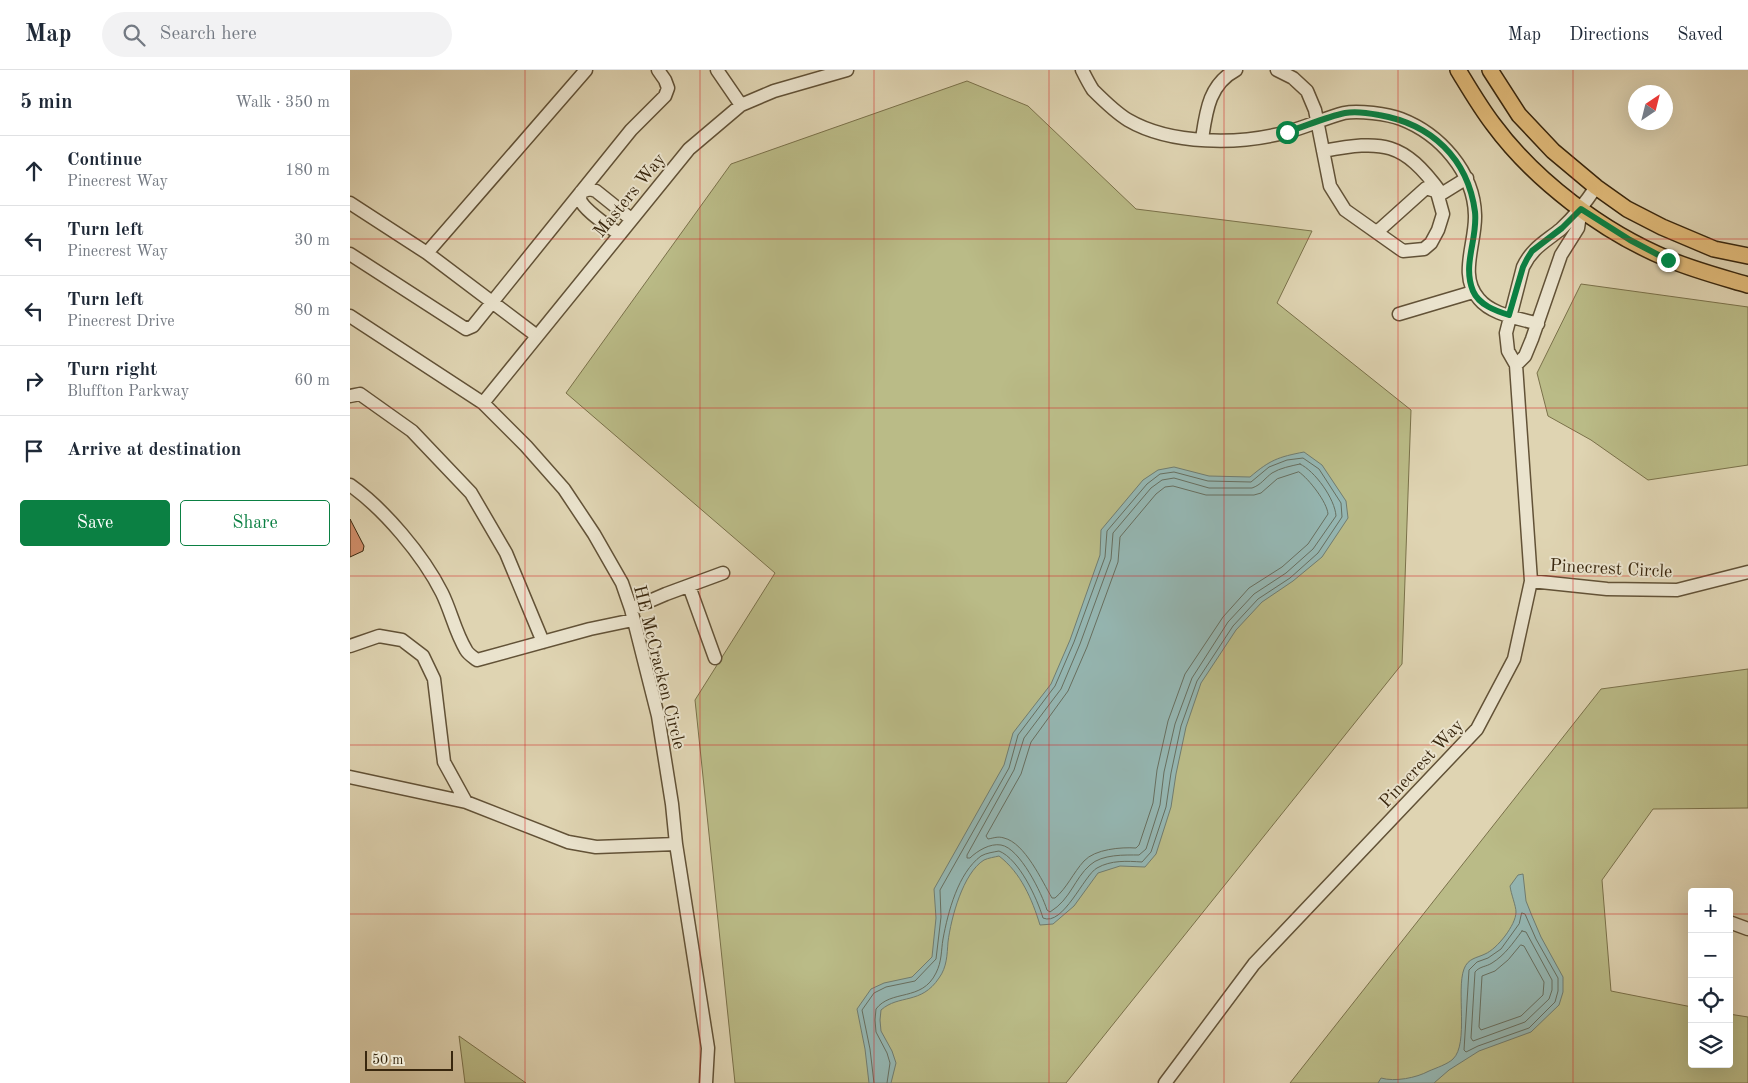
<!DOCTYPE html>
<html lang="en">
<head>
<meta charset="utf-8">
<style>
  :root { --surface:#fff; --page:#f2f2f3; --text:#1f2937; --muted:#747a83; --line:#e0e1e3; --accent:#0b8043 }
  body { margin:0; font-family:"Old Standard TT",serif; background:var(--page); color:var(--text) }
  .controls { position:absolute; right:15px; bottom:15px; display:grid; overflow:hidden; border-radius:5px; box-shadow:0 5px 20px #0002 }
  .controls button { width:45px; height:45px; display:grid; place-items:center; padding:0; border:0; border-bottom:1px solid var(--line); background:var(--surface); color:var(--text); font:25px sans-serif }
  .compass { position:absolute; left:1278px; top:15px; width:45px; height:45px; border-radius:50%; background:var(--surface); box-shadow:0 5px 20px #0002; rotate:35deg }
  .scale { position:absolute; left:15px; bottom:12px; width:88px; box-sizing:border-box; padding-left:5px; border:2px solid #39270e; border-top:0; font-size:14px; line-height:18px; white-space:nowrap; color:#39270e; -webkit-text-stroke:4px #eae3cd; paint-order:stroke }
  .stop { position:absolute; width:15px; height:15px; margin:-11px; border:4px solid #0b8043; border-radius:50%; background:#fff }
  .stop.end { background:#0b8043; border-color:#fff; box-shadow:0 1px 5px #0008 }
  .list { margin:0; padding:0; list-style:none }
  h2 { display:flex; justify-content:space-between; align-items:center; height:65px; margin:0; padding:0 20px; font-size:21px }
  h2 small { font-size:16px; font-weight:400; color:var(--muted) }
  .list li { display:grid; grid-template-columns:32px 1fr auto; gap:15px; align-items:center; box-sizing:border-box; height:70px; padding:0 20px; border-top:1px solid var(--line) }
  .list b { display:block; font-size:19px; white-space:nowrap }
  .list p { margin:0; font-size:16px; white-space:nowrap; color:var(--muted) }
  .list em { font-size:16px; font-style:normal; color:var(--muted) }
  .actions { display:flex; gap:10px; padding:15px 20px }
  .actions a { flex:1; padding:11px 0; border:1px solid var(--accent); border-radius:5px; text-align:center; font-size:18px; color:var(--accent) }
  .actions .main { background:var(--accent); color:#fff }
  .icon { flex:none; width:28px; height:28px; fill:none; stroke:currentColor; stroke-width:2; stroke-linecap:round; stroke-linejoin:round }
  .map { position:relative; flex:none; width:1398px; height:1013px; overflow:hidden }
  header { display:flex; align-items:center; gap:30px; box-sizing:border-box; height:70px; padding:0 25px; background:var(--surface); border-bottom:1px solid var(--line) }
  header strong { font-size:24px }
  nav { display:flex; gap:28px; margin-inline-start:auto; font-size:18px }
  .search { width:350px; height:45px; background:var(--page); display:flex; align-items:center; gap:12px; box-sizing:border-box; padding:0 18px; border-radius:28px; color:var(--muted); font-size:19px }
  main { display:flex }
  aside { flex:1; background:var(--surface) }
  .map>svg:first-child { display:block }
</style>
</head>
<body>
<header>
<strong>Map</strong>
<div class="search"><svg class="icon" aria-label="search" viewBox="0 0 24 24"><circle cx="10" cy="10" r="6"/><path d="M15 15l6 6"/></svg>Search here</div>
<nav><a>Map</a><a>Directions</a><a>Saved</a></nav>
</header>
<main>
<aside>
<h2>5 min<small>Walk · 350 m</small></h2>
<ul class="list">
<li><svg class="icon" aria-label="ahead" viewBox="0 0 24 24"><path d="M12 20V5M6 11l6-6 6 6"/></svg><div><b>Continue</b><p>Pinecrest Way</p></div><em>180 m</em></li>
<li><svg class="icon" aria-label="left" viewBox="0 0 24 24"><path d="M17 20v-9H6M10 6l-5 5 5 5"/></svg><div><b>Turn left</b><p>Pinecrest Way</p></div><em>30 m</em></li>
<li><svg class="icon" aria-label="left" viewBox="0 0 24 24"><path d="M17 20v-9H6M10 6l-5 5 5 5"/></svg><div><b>Turn left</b><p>Pinecrest Drive</p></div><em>80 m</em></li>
<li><svg class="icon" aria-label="right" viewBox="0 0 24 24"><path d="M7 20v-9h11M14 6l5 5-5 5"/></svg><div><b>Turn right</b><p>Bluffton Parkway</p></div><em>60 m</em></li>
<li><svg class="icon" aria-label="arrive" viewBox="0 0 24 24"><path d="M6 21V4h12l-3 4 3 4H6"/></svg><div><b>Arrive at destination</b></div></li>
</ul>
<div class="actions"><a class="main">Save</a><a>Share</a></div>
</aside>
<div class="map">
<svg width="1398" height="1013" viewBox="0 0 1398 1013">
  <rect width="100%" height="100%" fill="#dfd4b2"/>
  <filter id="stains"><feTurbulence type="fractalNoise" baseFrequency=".004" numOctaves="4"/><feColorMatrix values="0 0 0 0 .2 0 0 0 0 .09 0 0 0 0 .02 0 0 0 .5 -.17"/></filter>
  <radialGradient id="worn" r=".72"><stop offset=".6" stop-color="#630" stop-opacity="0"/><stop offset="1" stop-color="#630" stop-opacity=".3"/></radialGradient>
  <path fill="#babb87" stroke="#7a714a" d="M617,11L678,36L786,139L962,161L927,233L1061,340L1052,594L716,1013H385L345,630L425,503L216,323L381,94Z
    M1231,214L1398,237V395L1298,410L1241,370L1198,346L1187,303Z
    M1398,599V738L1303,739L1252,810L1261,921L1342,937V994H1379V944L1398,947V1013H940L1251,619Z
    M109,966L176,1013H115Z"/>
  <path fill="#95b7b3" stroke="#707d71" d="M954,382L972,395L996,431L998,448L972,487L943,511L912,532L886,560L851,613L836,657L826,704L821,737L806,784L795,797L770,796L748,803L724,836L703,854L690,855C682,829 671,803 649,786C645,787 638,788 634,790C613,803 601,848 598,872C597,885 597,897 589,908C571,935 549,924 531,940L530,950L531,961L542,981L546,993L541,1013H519L515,979L507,939L521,919L534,913L562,907L582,887L586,848L584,819L654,695L663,663L701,614L720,570L750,485L751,460L793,410L808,400L824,397L859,406L900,407C920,390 928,387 954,382Z
    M1173,804L1176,831L1182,846L1191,867L1213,907V922L1209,935L1181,962L1129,981L1099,1000L1084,1013H1028L1031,1008C1045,1012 1066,1008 1079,1001C1086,998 1098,994 1103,989C1119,974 1106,920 1114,899C1118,888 1127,888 1135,884C1147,879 1166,855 1166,842C1166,836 1161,824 1160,816L1168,805Z"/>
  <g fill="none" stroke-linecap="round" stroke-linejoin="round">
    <path stroke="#676f60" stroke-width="1" d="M950,394C965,401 985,429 986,446L963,479L936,503L904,524L878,552L842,608L825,654L814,702L810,735L796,779L789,785C775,785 752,784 740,795C724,809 721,829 700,842L697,840C692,824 670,778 651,775C640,773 627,781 620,788H617V785L664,700L674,668L711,619L730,574L761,489L763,463L801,418L812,410L824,408L859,418H902C911,415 915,408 922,403C930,398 941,396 950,394Z
      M949,402C959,409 977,432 978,444L958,474L932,497L899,518L873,547L835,604L818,651L807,700L803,733L789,775L786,778C771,777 745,779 734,791C723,803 717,818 705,828H702C692,811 675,773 654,768C648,766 644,768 638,769L636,766L671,704L681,672L718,621L737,577L768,492L770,467L806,424L815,417L823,416L856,425H904L911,423L927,409Z
      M1172,843L1175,844L1186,869L1208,908V921L1205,932L1179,958L1128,976L1116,982L1114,980L1119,900L1127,892L1138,888L1151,879L1169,854Z
      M1172,861L1176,862L1202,910V920L1199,929L1175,952L1123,971L1121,968L1125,902C1130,896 1136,897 1142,893C1155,885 1163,873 1172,861Z
      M1171,875L1174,876L1194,912L1193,925L1171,946L1131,960L1129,957L1132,906L1145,901L1158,890Z
      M524,1013L520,979L512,940L524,923L536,917L565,911L586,889L591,847L590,820L659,698L668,665L705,616L724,572L755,487L757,461L797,414L810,404L824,402L858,411L901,412L919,397L937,390L953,388L969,399L991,433L992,447L968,483L940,508L908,529L883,556L847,611L831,656L821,703L816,737L801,782L792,792C777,791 761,790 747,798C734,805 713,857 693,848C687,828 669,789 649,781C644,782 636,783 631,786C608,803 598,842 593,869C591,881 592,891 586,903C572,932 541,919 526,939L525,950L526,962L537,983L540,993L537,1013"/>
  </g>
  <path fill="#d18e6a" stroke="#39270e" d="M0,449L14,476L13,481L0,487Z"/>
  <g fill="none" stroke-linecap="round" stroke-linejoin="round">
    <g stroke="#625237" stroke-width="15">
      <path id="minor" d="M367,0L391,35
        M732,0C735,6 739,14 743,20C751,28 768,44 778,50C821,75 889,75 937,62C956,57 975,48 994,43C1008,40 1038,44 1051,49C1090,64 1124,102 1125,145C1126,173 1108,206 1129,229C1142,245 1169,248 1188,254
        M927,0L943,8L957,21L965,40L980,116L995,140L1053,181L1074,179L1081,173L1088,160L1093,144L1088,126L1117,108
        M852,69C856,42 859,14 886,0
        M973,81C1033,70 1053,71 1091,123
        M0,133L77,183
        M1027,162L1076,118L1091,123
        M269,164C260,157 233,140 230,129C230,127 231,124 231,122L240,119L246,121L281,149
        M0,184L116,259L123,256L281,60L315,26L318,18L315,10L308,0
        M1049,244L1123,222
        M0,246L133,333L176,376L214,419L244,464L272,513L281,539L308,646L322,734L326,774L358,978L356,1013
        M187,266L77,183L236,0
        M1166,295L1175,286L1182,269L1211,185L1228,158L1231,139
        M0,326L10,324L62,361L121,423L156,483L193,572
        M133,333L339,79L391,35L424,21L497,0
        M0,415C34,439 73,485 92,523C101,541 105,562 116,580C118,584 123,587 127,590L240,559L283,550
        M1181,511L1257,519L1327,520L1398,502
        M339,516L365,588
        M281,539L316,524L373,503
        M0,576L29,566L52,570L73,586L84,609L94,692L116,732
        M0,707L116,732L218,772L246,777L326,774
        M1379,852L1398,859
        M815,1013L904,894L1127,659L1164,589L1181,511L1166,295L1158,281L1156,263L1173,197C1182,178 1195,172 1211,159C1225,146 1236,132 1246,117"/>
    </g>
    <g stroke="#39270e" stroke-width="18">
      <path id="major" d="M1108,0C1119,18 1130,37 1143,54C1185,111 1253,162 1318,189C1344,200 1371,207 1398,215
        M1140,0L1169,45L1203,81L1246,117L1277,139L1312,157L1364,179L1398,186"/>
    </g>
    <use href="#minor" stroke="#eae3cd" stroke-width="12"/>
    <use href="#major" stroke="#e0ba79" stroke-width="15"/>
  </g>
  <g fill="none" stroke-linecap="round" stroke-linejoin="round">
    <path stroke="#0b8043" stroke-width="6" d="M937,62C956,56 976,47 995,43C1005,41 1019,43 1029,45C1081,54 1118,88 1125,142C1128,169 1112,194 1123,221C1129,235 1146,241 1159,245L1173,197L1177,189L1182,181L1212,158L1231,139L1280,170L1318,190"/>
  </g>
  <path fill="none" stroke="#d62828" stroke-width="1" stroke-opacity="0.55" d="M175,0V1013M350,0V1013M524,0V1013M699,0V1013M874,0V1013M1048,0V1013M1223,0V1013M0,169H1398M0,338H1398M0,506H1398M0,675H1398M0,844H1342M1379,844H1398"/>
  <g text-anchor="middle" stroke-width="4" stroke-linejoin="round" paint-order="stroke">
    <g font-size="18" fill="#39270e" stroke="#eae3cd">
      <text transform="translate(279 125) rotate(-51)" y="6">Masters Way</text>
      <text transform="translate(1261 498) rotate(3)" y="6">Pinecrest Circle</text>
      <text transform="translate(310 597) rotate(76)" y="6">HE McCracken Circle</text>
      <text transform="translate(1071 693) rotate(-47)" y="6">Pinecrest Way</text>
    </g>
  </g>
  <rect width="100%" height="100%" filter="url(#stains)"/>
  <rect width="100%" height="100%" fill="url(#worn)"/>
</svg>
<div class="controls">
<button>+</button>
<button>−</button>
<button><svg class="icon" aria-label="locate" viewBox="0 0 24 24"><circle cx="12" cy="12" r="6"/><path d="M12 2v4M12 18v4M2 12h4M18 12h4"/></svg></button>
<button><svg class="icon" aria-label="layers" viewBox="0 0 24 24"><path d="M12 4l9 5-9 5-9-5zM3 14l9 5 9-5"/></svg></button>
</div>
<svg class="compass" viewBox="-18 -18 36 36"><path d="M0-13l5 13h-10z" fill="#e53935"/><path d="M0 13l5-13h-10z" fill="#747a83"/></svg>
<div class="scale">50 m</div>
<div class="stop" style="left:937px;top:62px"></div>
<div class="stop end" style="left:1318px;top:190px"></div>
</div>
</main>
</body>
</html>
